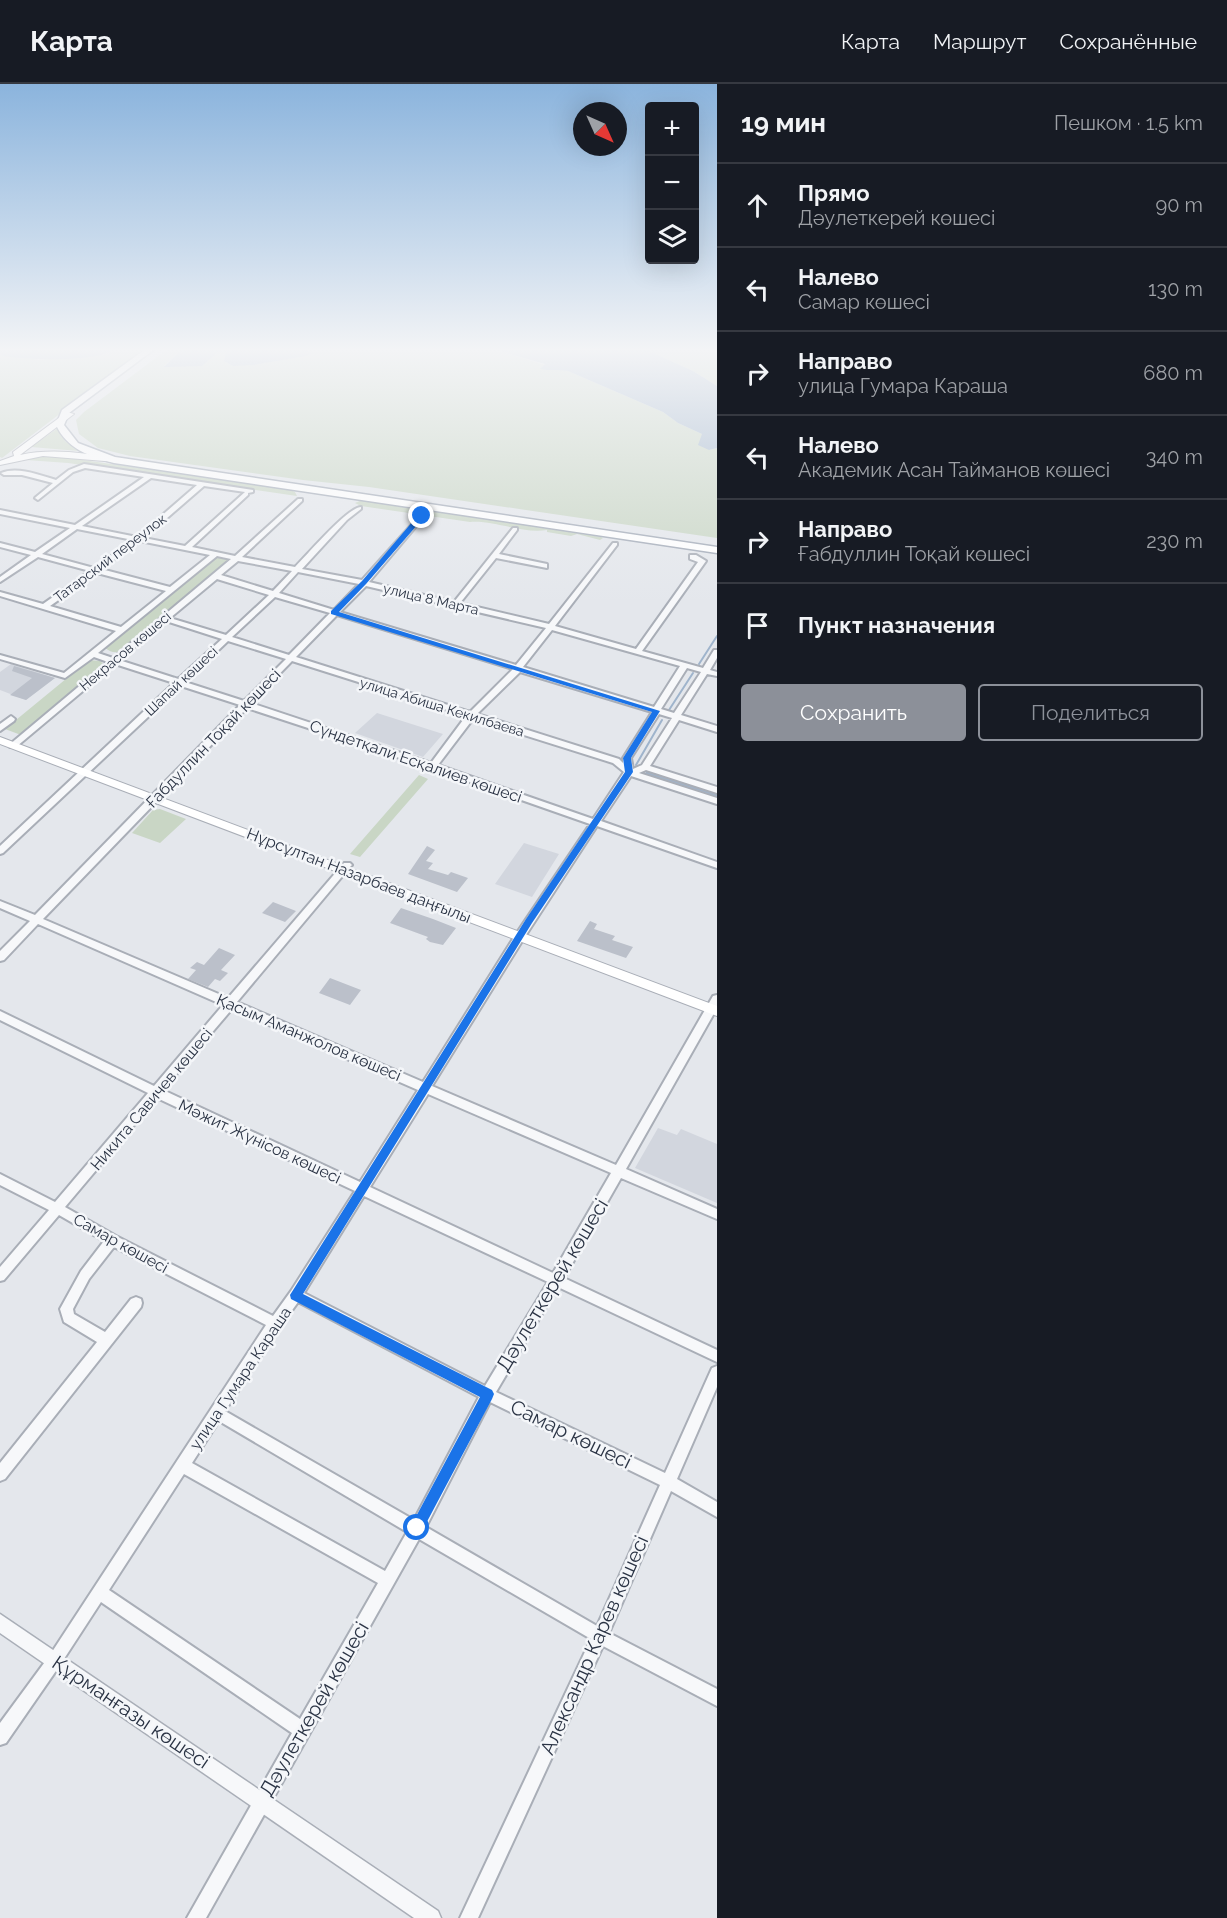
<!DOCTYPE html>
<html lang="ru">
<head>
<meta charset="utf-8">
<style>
  :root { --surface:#171b24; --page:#20242c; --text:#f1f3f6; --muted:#9ea1a6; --line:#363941; --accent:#8c9099 }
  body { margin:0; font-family:Raleway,sans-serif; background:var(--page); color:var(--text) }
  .controls { position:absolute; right:18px; top:18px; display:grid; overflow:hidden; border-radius:6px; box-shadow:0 6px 24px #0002 }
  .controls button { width:54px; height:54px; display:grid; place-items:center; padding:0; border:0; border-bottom:2px solid var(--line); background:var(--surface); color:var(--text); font:30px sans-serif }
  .compass { position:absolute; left:573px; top:18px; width:54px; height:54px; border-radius:50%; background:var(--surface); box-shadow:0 6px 24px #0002; rotate:135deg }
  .stop { position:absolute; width:18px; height:18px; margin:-14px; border:4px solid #1a73e8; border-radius:50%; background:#fff }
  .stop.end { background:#1a73e8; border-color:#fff; box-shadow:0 2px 6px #0008 }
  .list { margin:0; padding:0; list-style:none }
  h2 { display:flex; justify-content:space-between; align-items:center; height:78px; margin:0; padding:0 24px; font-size:26px }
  h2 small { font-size:20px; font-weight:400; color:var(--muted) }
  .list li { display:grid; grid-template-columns:39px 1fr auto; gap:18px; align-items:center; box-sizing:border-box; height:84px; padding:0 24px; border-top:2px solid var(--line) }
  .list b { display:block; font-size:22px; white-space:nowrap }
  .list p { margin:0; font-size:20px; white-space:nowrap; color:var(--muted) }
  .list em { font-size:20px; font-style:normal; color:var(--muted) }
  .actions { display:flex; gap:12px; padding:18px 24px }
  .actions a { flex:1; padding:14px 0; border:2px solid var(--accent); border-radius:6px; text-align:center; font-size:21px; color:var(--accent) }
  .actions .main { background:var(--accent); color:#fff }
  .icon { flex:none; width:33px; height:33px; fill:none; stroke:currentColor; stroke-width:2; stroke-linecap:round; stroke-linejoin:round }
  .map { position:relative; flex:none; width:717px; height:1834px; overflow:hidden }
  header { display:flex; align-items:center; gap:36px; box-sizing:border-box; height:84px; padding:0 30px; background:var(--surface); border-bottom:2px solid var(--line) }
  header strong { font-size:28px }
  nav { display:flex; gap:33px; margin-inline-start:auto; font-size:21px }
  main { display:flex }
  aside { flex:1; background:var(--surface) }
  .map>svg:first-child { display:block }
</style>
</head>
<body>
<header>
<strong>Карта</strong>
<nav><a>Карта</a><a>Маршрут</a><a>Сохранённые</a></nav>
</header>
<main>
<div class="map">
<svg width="717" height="1834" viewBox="0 0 717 1834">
  <rect width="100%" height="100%" fill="#e4e7ec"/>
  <path fill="#d2d6de" d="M11,580L55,594L26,616L0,606V588Z
    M377,629L443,650L423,673L355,649Z
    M524,759L559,770L532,813L495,800Z
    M658,1044L677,1051L681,1045L717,1060V1119L635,1084Z"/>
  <path fill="#c9d6c5" d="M117,264H146L2,374L0,373V270L39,276L110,269Z
    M169,264H183L164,282H202L218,268H226L224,277L233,282L306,272L308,265L304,264H489L545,281L547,286L556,284L568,287L663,328L678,339L702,350L709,366L717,364V454L369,403L303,396L130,372L98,364L79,350L76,336L84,328Z
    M642,264H717V302L693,287Z
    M58,344L65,357L79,367L31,363Z
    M35,372L69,374L288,405L295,408L297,412L68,379L26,376Z
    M362,416L601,453L603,454L600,456L577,450L571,452L547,448V446C523,450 494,436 470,438L361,422L355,419Z
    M225,473L229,478L124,565C117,570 112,569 105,564L214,474Z
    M89,576L100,577L105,581L21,651L5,645Z
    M419,691L428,695L360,773L350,770Z
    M160,725L186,735L160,759L132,749L153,726Z"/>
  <path fill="#9fb4cc" d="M0,264H117C97,279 29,276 4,272L0,270Z
    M183,264H304L313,269L306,272L253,281L233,282L224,277L226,268H218L202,282L164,283Z
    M489,264H642L693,287L717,302V364L709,366L698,361L702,350L678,339L663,328L568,287C558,285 550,287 540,285L545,280Z"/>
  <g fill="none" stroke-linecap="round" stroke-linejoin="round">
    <path stroke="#9fb4cc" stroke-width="2" d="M699,580L717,552
      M669,626L693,589
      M636,681L662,636"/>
    <path stroke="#9fb4cc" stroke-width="3" d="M647,689L717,711"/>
  </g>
  <path fill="#bbc0ca" d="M14,582L45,591L55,594L26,616L10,611L32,594L12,587Z
    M427,762L435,766L426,777L433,779L428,785L448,791L451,788L468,794L457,808L408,790Z
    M273,818L296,827L285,838L262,829Z
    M401,824L433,835L456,844L443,861L430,858L426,855L428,853L390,839Z
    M590,837L597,840L594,845L615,852L612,856L633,863L626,874L577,857Z
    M219,864L235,871L221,886L228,889L220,897L215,895L208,903L188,895L196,886L190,884L197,878L204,881Z
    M330,894L361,906L350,921L319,909Z"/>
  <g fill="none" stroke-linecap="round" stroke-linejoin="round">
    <g stroke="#a9aeb7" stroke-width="4">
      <path id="minor" d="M84,380L253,406V408L248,409V411L192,463L235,472L298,415H302V417L242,473L295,483C307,471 348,423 361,423V425L347,436L302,485L362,496L420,431H424V433L369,498L454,518L513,444H517V446L499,470L547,480V484L496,474L460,519L549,540L613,459H617V461L555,542L636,565L698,478L690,475V471H696L706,477L642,567L703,584L714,566H717V574L710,586L717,588V592L707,590L681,631L717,642V648L679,636L650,682L717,703V709L646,686L639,689L717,714V720L631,692L601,737L717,778V784L597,742L524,854L432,1002L616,1081L713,912L717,911V924L626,1085L717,1125V1135L621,1094L564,1194L717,1266V1278L558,1203L496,1308L665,1389L712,1284L717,1282V1303L677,1395L717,1418V1433L671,1407L609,1549L717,1605V1622L603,1562L478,1834H460L591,1555L419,1455L206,1834H187L292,1649L101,1518L60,1581L6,1659L0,1661V1639L50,1571L266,1241L114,1163L89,1195L73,1225L74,1230L105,1248L131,1215L136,1213L141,1215L142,1219L141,1223L5,1395L0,1397V1379L97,1258L64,1238L60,1225L81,1187L104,1157L59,1131L4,1196L0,1197V1183L49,1126L0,1101V1090L55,1118L148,1009L0,936V927L154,1002L223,921L38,840L4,876L0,877V867L30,837L0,824V817L35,831L240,621L181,602L3,769L0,770V762L174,599L115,580L16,663H10L9,661L108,578L94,573L65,594L0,575V571L64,589L116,547L0,512V508L43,520L90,487L38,473L0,498V493L31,471L0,463V459L35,468L70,444L0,430V426L75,441L144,393L85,384L73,388L38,416L35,414L36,413L53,399L22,391H4L1,389C17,382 40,391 56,396L69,386ZM151,394L197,401L137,453L82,442ZM204,402L245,408L185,462L144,454ZM77,445L133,456L94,484L42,470ZM140,457L210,471L170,503L101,485ZM217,472L231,475L113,574L98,569ZM238,477L292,487L273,507L221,491ZM298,488L359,500L334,526L279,509ZM97,489L166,507L121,543L50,522ZM217,495L269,511L226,551L170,534ZM366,502L546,544L516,581L340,528ZM275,513L330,529L289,571L232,553ZM337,531L513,585L470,628L296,573ZM166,537L222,555L178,595L119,576ZM552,546L680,582L654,623L523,583ZM228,557L286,575L244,617L185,598ZM292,577L466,632L431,679L251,619ZM687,584L701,588L674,629L661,625ZM520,588L652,628L623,674V679L619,675L477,630ZM247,624L430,684L590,740L516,850L423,998L237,918L350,783L352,781L350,779H344L228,914L43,835ZM659,630L672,634L642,681L633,685L631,674ZM473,635L613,679L624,688L593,735L438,681ZM232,925L418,1006L360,1098L163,1006ZM428,1010L611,1089L553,1189L370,1103ZM157,1014L355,1107L291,1207L273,1232L116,1152L65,1123ZM364,1112L548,1198L485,1302L304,1209ZM298,1218L479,1313L414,1436L225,1327L280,1243ZM490,1318L660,1401L597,1542L426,1443ZM219,1337L407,1448L385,1487L192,1379ZM184,1390L378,1499L300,1635L109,1506Z
        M11,632L15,635L14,637L0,647V640Z"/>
    </g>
    <g stroke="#a9aeb7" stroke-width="3">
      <path id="tertiary" d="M0,1530L438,1827L441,1834H414L0,1549Z"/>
    </g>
    <g stroke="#a9aeb7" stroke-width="2">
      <path id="secondary" d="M67,328L74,330L20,371C52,364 83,369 114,374H117V378L43,372L0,381V377L14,372L13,368Z
        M0,653L717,922V932L0,660Z"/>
    </g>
    <g stroke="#a3abb8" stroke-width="3">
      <path id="primary" d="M147,264H156L69,329L64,341L78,359L115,373L717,463V469L114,379C89,372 67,365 56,341L62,326Z"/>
    </g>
    <use href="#minor" fill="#f7f8fa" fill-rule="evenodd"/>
    <use href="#tertiary" fill="#f7f8fa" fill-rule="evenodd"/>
    <use href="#secondary" fill="#fff" fill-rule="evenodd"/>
    <use href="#primary" fill="#fff" fill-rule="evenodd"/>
  </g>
  <linearGradient id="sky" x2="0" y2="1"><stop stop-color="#8bb4dd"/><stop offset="0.51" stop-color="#f3f4f6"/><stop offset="1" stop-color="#f3f4f6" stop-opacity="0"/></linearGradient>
  <rect width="717" height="521" fill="url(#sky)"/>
  <path fill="#1a73e8" d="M419,430L425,432L366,500L339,528L660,627L631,674L633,688L532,839L303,1210L492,1306L494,1310L492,1315L421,1449L417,1451L412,1449L410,1444L412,1440L480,1313L291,1215L290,1211L526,835L625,688L623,674L652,628L331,530V527L362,497Z"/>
  <g text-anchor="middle" stroke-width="5" stroke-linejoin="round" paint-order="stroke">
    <g font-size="14" fill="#2b3445" stroke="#f4f6f9">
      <text transform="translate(110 474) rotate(-37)" y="5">Татарский переулок</text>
      <text transform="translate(431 515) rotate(13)" y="5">улица 8 Марта</text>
      <text transform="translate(125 567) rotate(-40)" y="5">Некрасов көшесі</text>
      <text transform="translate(181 597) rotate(-43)" y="5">Шапай көшесі</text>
      <text transform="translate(442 623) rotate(17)" y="5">улица Абиша Кекилбаева</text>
    </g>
    <g font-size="16" fill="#2b3445" stroke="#f4f6f9">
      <text transform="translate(213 654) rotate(-46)" y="6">Ғабдуллин Тоқай көшесі</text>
      <text transform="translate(416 677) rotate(19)" y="6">Сүндетқали Есқалиев көшесі</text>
      <text transform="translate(359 791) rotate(21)" y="6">Нұрсұлтан Назарбаев даңғылы</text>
      <text transform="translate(309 953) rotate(23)" y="6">Қасым Аманжолов көшесі</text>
      <text transform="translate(151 1015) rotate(-50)" y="6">Никита Савичев көшесі</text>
      <text transform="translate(260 1057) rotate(25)" y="6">Мәжит Жүнісов көшесі</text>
      <text transform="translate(121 1159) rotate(29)" y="6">Самар көшесі</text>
      <text transform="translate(240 1294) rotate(-56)" y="6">улица Гумара Караша</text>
    </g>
    <g font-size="20" fill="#2b3445" stroke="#f4f6f9">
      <text transform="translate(552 1201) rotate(-59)" y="7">Дәулеткерей көшесі</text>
      <text transform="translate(571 1350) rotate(26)" y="7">Самар көшесі</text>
      <text transform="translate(594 1561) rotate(-66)" y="7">Александр Карев көшесі</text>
      <text transform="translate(314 1625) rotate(-60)" y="7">Дәулеткерей көшесі</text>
      <text transform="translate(131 1628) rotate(34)" y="7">Құрманғазы көшесі</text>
    </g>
  </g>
</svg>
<div class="controls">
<button>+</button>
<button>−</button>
<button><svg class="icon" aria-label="layers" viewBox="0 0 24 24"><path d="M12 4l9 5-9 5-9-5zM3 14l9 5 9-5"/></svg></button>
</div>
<svg class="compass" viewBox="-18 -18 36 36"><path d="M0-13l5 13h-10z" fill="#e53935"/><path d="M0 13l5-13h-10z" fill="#9ea1a6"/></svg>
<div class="stop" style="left:417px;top:1444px"></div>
<div class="stop end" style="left:422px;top:432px"></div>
</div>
<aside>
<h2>19 мин<small>Пешком · 1.5 km</small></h2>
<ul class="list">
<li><svg class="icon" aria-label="ahead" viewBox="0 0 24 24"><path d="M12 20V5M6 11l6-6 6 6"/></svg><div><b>Прямо</b><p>Дәулеткерей көшесі</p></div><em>90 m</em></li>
<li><svg class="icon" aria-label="left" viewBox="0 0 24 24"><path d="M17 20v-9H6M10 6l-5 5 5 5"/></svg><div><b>Налево</b><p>Самар көшесі</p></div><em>130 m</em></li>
<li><svg class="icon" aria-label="right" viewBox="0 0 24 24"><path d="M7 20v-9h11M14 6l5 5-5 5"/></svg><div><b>Направо</b><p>улица Гумара Караша</p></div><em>680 m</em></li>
<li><svg class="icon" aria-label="left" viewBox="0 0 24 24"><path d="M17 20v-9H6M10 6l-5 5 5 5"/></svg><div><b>Налево</b><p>Академик Асан Тайманов көшесі</p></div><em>340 m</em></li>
<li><svg class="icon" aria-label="right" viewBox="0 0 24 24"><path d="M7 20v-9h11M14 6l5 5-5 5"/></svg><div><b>Направо</b><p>Ғабдуллин Тоқай көшесі</p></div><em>230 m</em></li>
<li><svg class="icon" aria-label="arrive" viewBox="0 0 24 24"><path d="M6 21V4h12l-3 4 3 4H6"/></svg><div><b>Пункт назначения</b></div></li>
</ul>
<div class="actions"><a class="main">Сохранить</a><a>Поделиться</a></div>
</aside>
</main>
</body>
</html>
